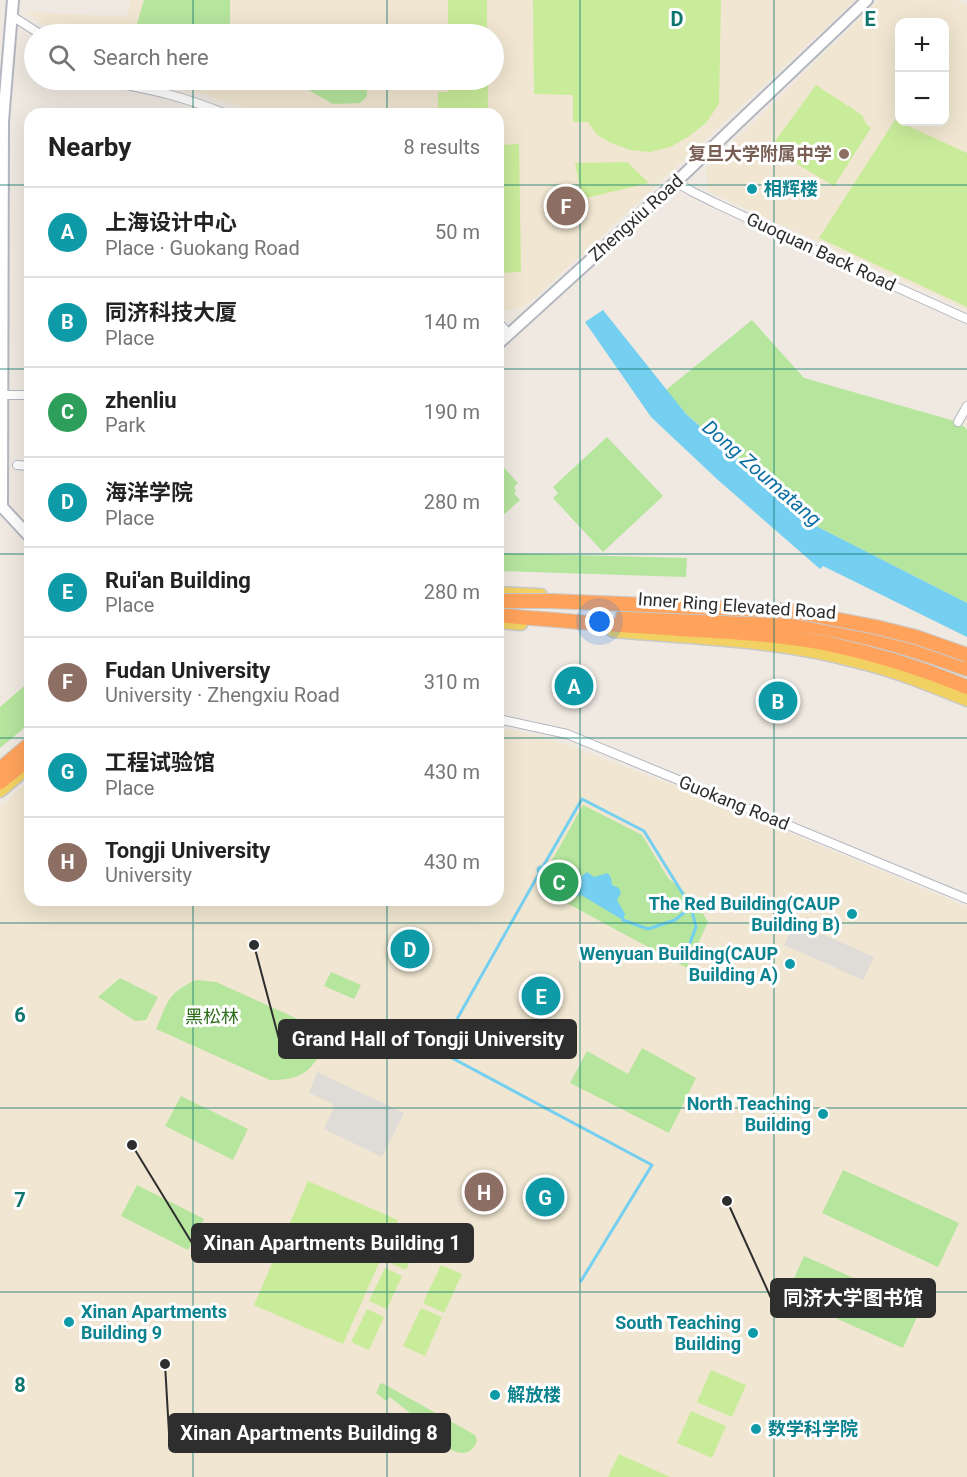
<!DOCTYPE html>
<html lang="en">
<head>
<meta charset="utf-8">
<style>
  :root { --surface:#fff; --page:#f6f6f6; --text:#222; --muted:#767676; --line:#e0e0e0; --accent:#4264fb }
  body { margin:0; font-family:Roboto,"Noto Sans SC",sans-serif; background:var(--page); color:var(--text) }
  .controls { position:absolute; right:18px; top:18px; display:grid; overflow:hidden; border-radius:12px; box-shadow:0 6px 24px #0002 }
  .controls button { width:54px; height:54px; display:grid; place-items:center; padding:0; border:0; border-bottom:2px solid var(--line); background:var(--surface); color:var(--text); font:30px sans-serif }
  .you { position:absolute; left:600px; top:622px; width:21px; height:21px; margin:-15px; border:4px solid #fff; border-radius:50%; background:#1a73e8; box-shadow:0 0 0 9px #1a73e833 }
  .badge { display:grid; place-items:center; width:39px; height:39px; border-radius:50%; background:var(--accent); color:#fff; font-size:20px; font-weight:700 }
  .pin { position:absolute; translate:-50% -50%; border:3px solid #fff; box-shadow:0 2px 6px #0006 }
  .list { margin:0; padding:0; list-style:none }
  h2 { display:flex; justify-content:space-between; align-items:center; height:78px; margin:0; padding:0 24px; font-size:26px }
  h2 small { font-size:20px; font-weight:400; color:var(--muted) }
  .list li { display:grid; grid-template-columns:39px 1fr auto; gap:18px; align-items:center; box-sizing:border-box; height:90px; padding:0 24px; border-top:2px solid var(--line) }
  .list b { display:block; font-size:22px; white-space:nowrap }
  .list p { margin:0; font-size:20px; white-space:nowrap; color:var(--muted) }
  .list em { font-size:20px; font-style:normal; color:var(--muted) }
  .icon { flex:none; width:33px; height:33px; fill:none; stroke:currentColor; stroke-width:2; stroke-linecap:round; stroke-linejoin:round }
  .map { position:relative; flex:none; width:967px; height:1477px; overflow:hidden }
  .search { position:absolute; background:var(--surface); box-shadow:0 6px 24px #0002; left:24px; top:24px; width:480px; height:66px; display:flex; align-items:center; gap:15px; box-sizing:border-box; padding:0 21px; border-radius:33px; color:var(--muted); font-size:22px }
  .panel { position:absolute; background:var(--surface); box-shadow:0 6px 24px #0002; left:24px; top:108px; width:480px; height:798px; border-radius:18px }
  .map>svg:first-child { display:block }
</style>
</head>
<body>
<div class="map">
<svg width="967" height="1477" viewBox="0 0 967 1477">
  <rect width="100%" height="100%" fill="#efe9e1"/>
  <path fill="#f0e6d1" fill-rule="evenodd" d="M131,0H855L535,298L520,308L510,310L503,309L498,306V114H257L233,104L187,88L148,80H494V34H59L26,12L127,17Z
    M879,0H955L967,6V310L708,191L706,169ZM900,22H944V122H900Z
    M498,727L557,741L704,797L967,907V1477H0V807L30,779V900H498Z"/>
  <path fill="#b6e59e" d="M144,0H230V34H157L136,27Z
    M305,80H367V96L360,103L333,104L305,88Z
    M752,320L804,378L958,422L967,429V603L816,526L806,519L686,414L666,390Z
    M607,437L663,496L603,552L553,498L558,493L553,487Z
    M498,461L518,483L514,487L516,491L514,493L520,500L498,520Z
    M498,553L687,558L686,577L498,571Z
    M30,681V723L0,748V707Z
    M583,805L642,835L668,878L696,902L708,922L687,968L537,887Z
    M331,972L361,985L354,999L324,986Z
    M120,978L158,997L146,1020L135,1021L98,997Z
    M196,980L216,982L331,1034C315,1064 309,1081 270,1080L156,1029C168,1002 167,993 196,980Z
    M642,1048L696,1078L669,1133L570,1083L587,1051L628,1074Z
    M181,1096L248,1129L233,1160L165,1126Z
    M843,1170L959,1223L938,1267L822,1213Z
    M137,1185L204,1219L188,1250L121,1216Z
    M804,1256L921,1308L903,1348L786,1296Z
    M382,1383L475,1435L477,1441C467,1467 442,1444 428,1434L431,1430L390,1397L386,1401L376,1393L380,1384Z"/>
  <path fill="#c9ec9a" d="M448,0H487V34H448Z
    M533,0H721L719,104L706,123L688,137L670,147L650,152L630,150L611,143L597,135L588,122H573V95L534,94Z
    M448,80H488V114H438V92H448Z
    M816,85L862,115L866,124L871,128L834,186L770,148Z
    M895,120L967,153V307L819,238Z
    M519,144L521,272L498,273V145Z
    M627,162L649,183L582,199L575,163Z
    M308,1181L398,1220L343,1344L254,1305Z
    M403,1229L421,1237L406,1270L388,1262Z
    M441,1265L462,1274L444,1313L423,1303Z
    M385,1268L402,1276L387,1309L369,1301Z
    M421,1308L442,1317L425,1356L403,1346Z
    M367,1309L384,1317L369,1350L351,1342Z
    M711,1370L746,1385L732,1417L697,1402Z
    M691,1411L726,1426L712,1458L677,1443Z
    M619,1454L670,1477H608Z"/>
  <path fill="#dfdcd8" d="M795,922L874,957L863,980L784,945Z
    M317,1072L404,1113L382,1157L324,1129L334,1107L332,1103L309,1093Z"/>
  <path fill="#75cff0" d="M603,310L686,414L806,519L816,526L967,603V637L823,566L820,569L718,480L651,417L585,322Z
    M587,872L594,877L608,873L611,878L612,885L619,888L621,893L617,900L625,914L623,920L576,892C576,883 579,877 587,872Z"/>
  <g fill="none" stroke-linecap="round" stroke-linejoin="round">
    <path stroke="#75cff0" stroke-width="3" d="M623,920L648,929L675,920L691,907
      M581,1281L652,1165L439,1051L541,870L582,799L644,831L691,907L696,927L687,951"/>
    <path stroke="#75cff0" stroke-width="9" d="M541,870L576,892"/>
    <g stroke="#b4b7c1" stroke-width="10">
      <path id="street" d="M12,16L40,34
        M107,80C127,86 147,89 167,94C187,99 206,106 226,114
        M676,182L691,191L715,203L863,272L967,319
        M498,322L509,334
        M2,395H30
        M958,422L967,406
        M17,465L30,466
        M498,719L567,734L967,899"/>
    </g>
    <g stroke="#b4b7c1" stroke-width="14">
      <path id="secondary" d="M13,0L3,121L2,507L30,537
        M498,344L676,182L867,0"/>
    </g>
    <g stroke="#c9c9c9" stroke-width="15">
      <path id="primary" d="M498,593L541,595
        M498,622L521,624
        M613,631C693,638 776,640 854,661C893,670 930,685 967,700
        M0,791L30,766"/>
    </g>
    <g stroke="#c9c9c9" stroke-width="16">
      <path id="highway" d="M498,615C558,621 619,625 679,629C728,632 776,634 824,643C873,653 921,668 967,687
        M623,616L795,624C854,631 911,648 967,669
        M0,769L30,744
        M0,782L30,758"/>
    </g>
    <use href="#street" stroke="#fff" stroke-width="8"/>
    <use href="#secondary" stroke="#fff" stroke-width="10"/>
    <use href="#primary" stroke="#f2d163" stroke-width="12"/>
    <use href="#highway" stroke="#ffa35c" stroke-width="14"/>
    <g stroke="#c9c9c9" stroke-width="16" stroke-linecap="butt">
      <path id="highway-bridge" d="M498,601H551L793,611L876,627L916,637L967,655"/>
    </g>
    <use href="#highway-bridge" stroke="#ffa35c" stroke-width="14"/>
  </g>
  <path fill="none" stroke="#0f766e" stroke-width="1.5" stroke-opacity="0.55" d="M193,0V34M387,0V34M580,0V1477M774,0V1477M193,80V114M387,80V114M0,185H30M498,185H967M0,369H30M498,369H967M0,554H30M498,554H967M0,738H30M498,738H967M193,900V1477M387,900V1477M0,923H967M0,1108H967M0,1292H967"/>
  <circle fill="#8d6e63" stroke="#fff" stroke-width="2" cx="844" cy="154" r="6"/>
  <g fill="#0f9aa8" stroke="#fff" stroke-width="2">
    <circle cx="752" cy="189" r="6"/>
    <circle cx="852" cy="914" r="6"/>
    <circle cx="790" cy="964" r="6"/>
    <circle cx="823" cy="1114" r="6"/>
    <circle cx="69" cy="1322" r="6"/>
    <circle cx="753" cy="1333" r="6"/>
    <circle cx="495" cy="1395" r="6"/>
    <circle cx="756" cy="1429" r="6"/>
  </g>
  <g text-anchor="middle" stroke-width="6" stroke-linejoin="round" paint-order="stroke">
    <g font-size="18" font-weight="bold" fill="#785e54" stroke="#fff" text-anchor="end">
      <text x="832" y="160">复旦大学附属中学</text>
    </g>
    <g font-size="18" font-weight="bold" fill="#0d838f" stroke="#fff" text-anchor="start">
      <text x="764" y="195">相辉楼</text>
      <text x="840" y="910" text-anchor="end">The Red Building(CAUP<tspan x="840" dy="21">Building B)</tspan></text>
      <text x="778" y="960" text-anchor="end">Wenyuan Building(CAUP<tspan x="778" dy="21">Building A)</tspan></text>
      <text x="811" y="1110" text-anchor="end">North Teaching<tspan x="811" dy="21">Building</tspan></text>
      <text x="81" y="1318">Xinan Apartments<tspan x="81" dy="21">Building 9</tspan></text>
      <text x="741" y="1329" text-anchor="end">South Teaching<tspan x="741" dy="21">Building</tspan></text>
      <text x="507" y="1401">解放楼</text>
      <text x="768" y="1435">数学科学院</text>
    </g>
    <g font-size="18" fill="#2e2e2e" stroke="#fff">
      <text transform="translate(636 218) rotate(-42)" y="6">Zhengxiu Road</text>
      <text transform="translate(821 252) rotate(25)" y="6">Guoquan Back Road</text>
      <text transform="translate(737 606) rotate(4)" y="6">Inner Ring Elevated Road</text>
      <text transform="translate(734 803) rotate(22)" y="6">Guokang Road</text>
    </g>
    <g font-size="18" fill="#2c6e1b" stroke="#fff">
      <text x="212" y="1023">黑松林</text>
    </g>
    <g font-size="20" font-style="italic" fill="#0d6fa3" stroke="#fff">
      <text transform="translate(762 473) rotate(41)" y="7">Dong Zoumatang</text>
    </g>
  </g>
  <g font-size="20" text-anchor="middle" font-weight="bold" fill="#0f766e" stroke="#fff" stroke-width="6" stroke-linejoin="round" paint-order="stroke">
    <text x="677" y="26">D</text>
    <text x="870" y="26">E</text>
    <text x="20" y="1022">6</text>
    <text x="20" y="1207">7</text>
    <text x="20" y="1392">8</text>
  </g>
  <path fill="none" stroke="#2e2e2e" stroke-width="2" d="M254 945L279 1039M132 1145L192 1243M727 1201L771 1298M165 1364L169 1433"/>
  <g fill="#2e2e2e" stroke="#fff" stroke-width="2">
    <circle cx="254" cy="945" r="6"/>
    <circle cx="132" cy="1145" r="6"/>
    <circle cx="727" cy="1201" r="6"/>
    <circle cx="165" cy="1364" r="6"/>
  </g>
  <g fill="#2e2e2e" stroke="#2e2e2e" stroke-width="2">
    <rect x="279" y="1020" width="297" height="38" rx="6"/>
    <rect x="192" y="1224" width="281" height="38" rx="6"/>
    <rect x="771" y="1279" width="164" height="38" rx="6"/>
    <rect x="169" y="1414" width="281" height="38" rx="6"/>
  </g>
  <g font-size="20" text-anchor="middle" font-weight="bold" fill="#fff">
    <text x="428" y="1046">Grand Hall of Tongji University</text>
    <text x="332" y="1250">Xinan Apartments Building 1</text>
    <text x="853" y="1305">同济大学图书馆</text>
    <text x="309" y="1440">Xinan Apartments Building 8</text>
  </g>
</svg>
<div class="controls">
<button>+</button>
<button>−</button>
</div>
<div class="you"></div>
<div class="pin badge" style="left:574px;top:686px;background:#0f9aa8">A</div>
<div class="pin badge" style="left:778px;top:701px;background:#0f9aa8">B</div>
<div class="pin badge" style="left:559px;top:882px;background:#2e9e5b">C</div>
<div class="pin badge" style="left:410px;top:949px;background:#0f9aa8">D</div>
<div class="pin badge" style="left:541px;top:996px;background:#0f9aa8">E</div>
<div class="pin badge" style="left:566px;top:206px;background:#8d6e63">F</div>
<div class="pin badge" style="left:545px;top:1197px;background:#0f9aa8">G</div>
<div class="pin badge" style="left:484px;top:1192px;background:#8d6e63">H</div>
<div class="search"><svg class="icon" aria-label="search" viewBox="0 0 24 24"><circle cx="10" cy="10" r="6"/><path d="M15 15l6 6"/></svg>Search here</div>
<section class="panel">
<h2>Nearby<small>8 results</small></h2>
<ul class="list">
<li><span class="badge" style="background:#0f9aa8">A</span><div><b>上海设计中心</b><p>Place · Guokang Road</p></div><em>50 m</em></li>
<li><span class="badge" style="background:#0f9aa8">B</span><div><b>同济科技大厦</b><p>Place</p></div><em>140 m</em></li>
<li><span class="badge" style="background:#2e9e5b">C</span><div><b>zhenliu</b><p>Park</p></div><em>190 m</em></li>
<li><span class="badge" style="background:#0f9aa8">D</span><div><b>海洋学院</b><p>Place</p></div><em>280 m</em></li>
<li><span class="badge" style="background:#0f9aa8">E</span><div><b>Rui'an Building</b><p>Place</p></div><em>280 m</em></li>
<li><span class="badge" style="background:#8d6e63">F</span><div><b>Fudan University</b><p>University · Zhengxiu Road</p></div><em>310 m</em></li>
<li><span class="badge" style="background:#0f9aa8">G</span><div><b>工程试验馆</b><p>Place</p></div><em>430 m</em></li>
<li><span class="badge" style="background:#8d6e63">H</span><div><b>Tongji University</b><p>University</p></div><em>430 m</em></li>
</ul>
</section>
</div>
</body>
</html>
